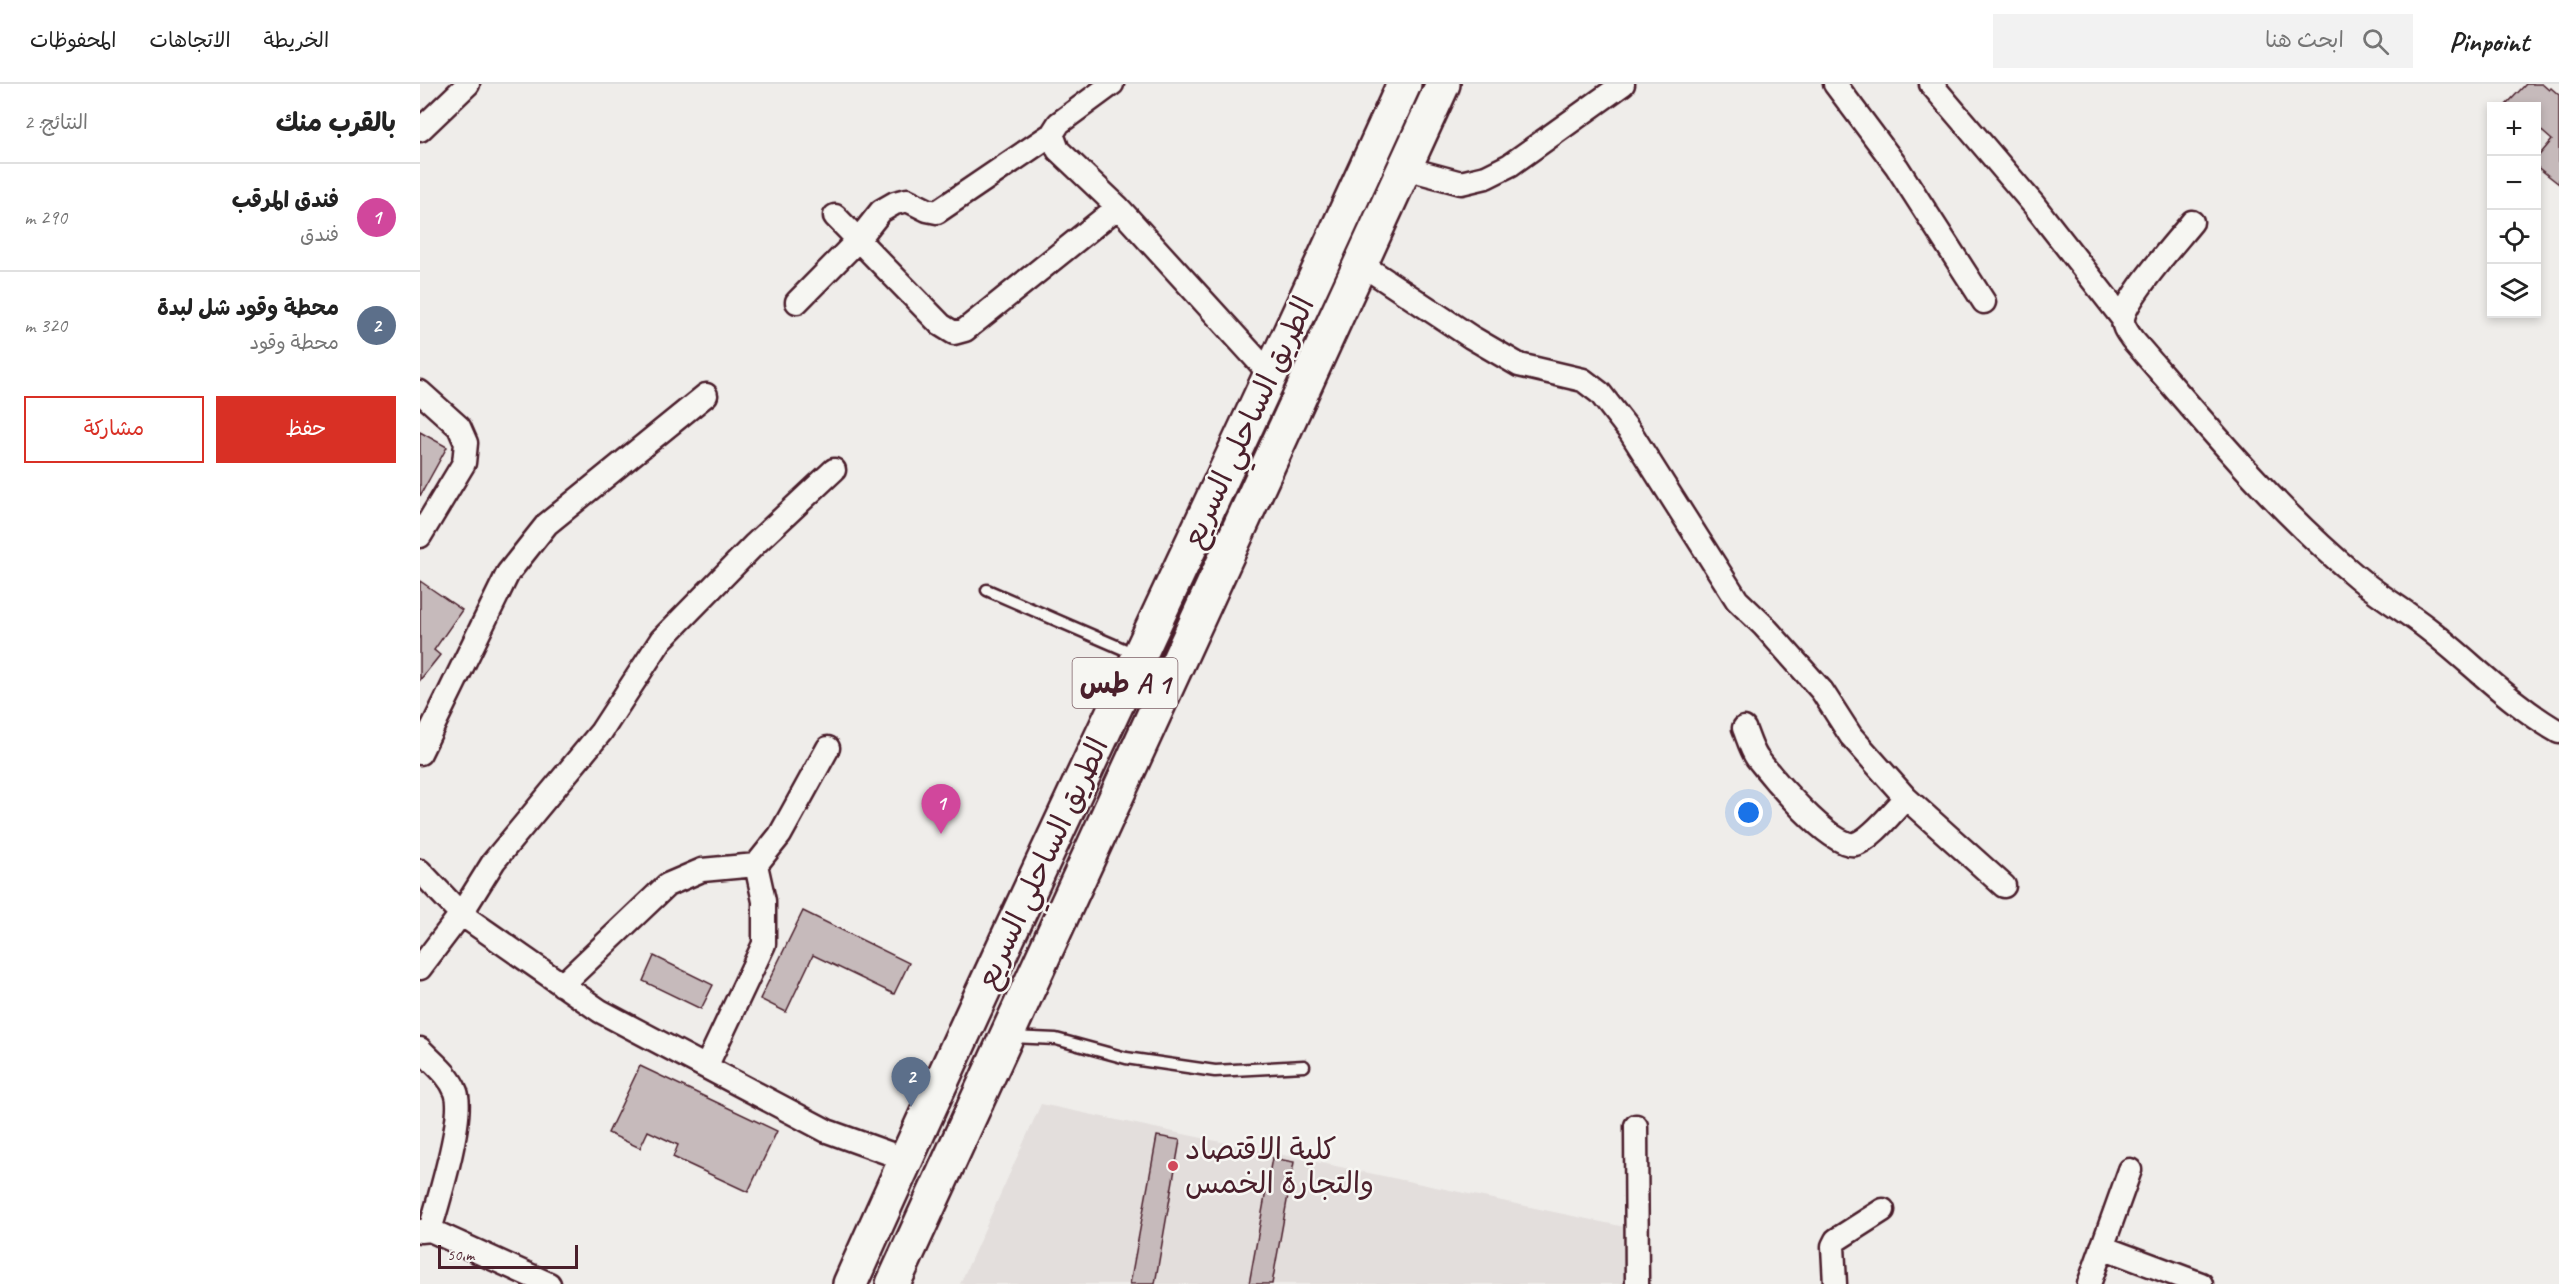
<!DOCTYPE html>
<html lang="ar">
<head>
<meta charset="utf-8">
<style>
  :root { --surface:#fff; --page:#f2f2f2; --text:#222; --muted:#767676; --line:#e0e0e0; --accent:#d93025 }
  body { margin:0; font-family:Caveat,"Playpen Sans Arabic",sans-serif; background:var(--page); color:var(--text); direction:rtl }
  .controls { position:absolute; right:18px; top:18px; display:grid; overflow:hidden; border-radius:0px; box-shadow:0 3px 9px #0003 }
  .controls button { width:54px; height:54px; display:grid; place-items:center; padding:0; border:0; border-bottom:2px solid var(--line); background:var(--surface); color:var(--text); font:30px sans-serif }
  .scale { position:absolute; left:18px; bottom:15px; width:140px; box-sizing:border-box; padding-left:6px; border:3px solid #4a1f2b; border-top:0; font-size:16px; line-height:21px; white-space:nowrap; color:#4a1f2b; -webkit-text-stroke:4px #f6f6f2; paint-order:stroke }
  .you { position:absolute; left:1329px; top:729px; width:21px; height:21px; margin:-15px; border:4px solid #fff; border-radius:50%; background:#1a73e8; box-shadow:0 0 0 9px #1a73e833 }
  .badge { display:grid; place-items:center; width:39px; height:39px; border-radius:50%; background:var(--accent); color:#fff; font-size:20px; font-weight:700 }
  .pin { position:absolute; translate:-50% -50px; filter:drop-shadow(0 2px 3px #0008) }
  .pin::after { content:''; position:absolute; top:32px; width:21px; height:18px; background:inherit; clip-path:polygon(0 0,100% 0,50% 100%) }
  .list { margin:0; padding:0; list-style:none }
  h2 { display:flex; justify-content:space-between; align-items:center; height:78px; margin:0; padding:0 24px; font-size:26px }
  h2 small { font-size:20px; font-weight:400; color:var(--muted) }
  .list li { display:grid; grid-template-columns:39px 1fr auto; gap:18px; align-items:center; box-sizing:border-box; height:108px; padding:0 24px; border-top:2px solid var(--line) }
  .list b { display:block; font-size:22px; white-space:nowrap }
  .list p { margin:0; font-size:20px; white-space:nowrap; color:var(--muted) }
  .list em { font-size:20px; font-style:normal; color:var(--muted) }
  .actions { display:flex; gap:12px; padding:18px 24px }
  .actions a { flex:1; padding:14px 0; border:2px solid var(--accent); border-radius:0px; text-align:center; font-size:21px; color:var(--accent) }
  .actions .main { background:var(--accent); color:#fff }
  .icon { flex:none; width:33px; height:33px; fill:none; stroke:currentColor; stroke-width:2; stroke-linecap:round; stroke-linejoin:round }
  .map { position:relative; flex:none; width:2139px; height:1200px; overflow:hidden; direction:ltr }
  header { display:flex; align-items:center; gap:36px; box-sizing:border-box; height:84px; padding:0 30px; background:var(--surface); border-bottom:2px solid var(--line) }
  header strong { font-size:28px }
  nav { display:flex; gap:33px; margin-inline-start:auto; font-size:21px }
  .search { width:420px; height:54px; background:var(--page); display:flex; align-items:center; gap:15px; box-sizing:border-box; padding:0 21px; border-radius:0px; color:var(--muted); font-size:22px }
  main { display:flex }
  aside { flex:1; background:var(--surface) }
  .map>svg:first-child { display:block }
</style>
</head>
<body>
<header>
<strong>Pinpoint</strong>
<div class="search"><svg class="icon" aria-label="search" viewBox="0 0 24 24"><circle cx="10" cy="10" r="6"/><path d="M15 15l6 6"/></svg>ابحث هنا</div>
<nav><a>الخريطة</a><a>الاتجاهات</a><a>المحفوظات</a></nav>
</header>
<main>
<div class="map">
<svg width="2139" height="1200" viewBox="0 0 2139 1200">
  <rect width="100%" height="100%" fill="#efedea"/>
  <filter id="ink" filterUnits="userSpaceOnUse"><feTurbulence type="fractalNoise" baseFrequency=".0167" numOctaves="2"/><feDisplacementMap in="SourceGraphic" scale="12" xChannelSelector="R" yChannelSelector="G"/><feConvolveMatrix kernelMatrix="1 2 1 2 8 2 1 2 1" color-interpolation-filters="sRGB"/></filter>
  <g filter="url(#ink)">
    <path fill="#e3dedc" d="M621,1020L1205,1143V1200H540Z"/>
    <path fill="#c6babb" stroke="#4a1f2b" stroke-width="1.5" d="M2106,0H2122L2129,6L2131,4L2139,11V100L2116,82V75L2132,56L2116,42V22H2085Z
      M0,348L27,363L0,412Z
      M0,497L42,526L14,566L20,571L0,596Z
      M383,827L489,879L474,910L393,871L366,928L340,915Z
      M234,872L293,901L281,925L223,897Z
      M220,982L357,1047L328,1108L253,1073L258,1061L228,1047L220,1064L188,1049Z
      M737,1052L760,1056L735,1200H710Z
      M852,1074L874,1078L852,1200H829Z"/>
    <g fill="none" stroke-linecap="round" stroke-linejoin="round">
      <g stroke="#4a1f2b" stroke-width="15">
        <path id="service" d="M567,506L715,570
          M591,953L636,955L706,974L795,987L884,982"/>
      </g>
      <g stroke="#4a1f2b" stroke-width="27">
        <path id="minor" d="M1415,0L1477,83L1564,218
          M1511,0L1614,121L1703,235
          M0,46L48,0
          M632,50L638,66L698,123L850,290
          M985,84L1041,99L1066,93L1090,81L1203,0
          M415,132L521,241L534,249L545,246L698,123
          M1772,138C1756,158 1707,212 1703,234C1702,242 1708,249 1712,255C1784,338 1853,423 1937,493C1959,512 1984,526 2007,544C2051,578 2090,620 2139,648
          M941,180L1051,253L1099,281L1163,296L1180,309L1211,349L1317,516L1343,541L1402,607L1431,652L1486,714L1584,802
          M377,218L438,156L461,127L475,119L487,116L507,126L517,128L632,50L639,39L692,0
          M0,308L39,343L46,359L44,379L0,452
          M1324,644C1328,654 1331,665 1337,674C1351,692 1412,765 1435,760C1451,756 1474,726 1486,714
          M0,669L88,489L127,440L286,311
          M0,787L41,830L180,927L407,1047L485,1075
          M0,884L41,830L74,777L181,648L241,556L335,460L414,386
          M142,901L247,801L282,786L336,781L360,751L408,664
          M0,965C13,979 29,990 36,1008C45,1031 18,1119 10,1146
          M286,983L344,860V817L336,781
          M1216,1042L1217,1200
          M0,1147L10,1146L129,1200
          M1682,1163L1781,1200
          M1415,1200L1413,1162L1416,1156L1463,1126
          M1669,1200L1710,1086"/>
      </g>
      <g stroke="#4a1f2b" stroke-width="38">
        <path id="trunk" d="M430,1200C609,798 803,401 984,0
          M473,1200L1023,0"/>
      </g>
      <use href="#service" stroke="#f6f6f2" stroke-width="10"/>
      <use href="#minor" stroke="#f6f6f2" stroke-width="22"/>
      <use href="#trunk" stroke="#f6f6f2" stroke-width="33"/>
    </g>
  </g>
  <circle fill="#d1495b" stroke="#f6f6f2" stroke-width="2" cx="753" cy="1082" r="6"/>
  <g text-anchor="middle" stroke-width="5" stroke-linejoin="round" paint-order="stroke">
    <rect fill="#f6f6f2" stroke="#7e6067" stroke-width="1.5" x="652.5" y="574" width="105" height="50" rx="4.5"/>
    <g font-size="28" font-weight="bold" fill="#4a1f2b">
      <text x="705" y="609">طس A 1</text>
    </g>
    <g font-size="30" fill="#4a1f2b" stroke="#f6f6f2">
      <text transform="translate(828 338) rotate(-65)" y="10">الطريق الساحلي السريع</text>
      <text transform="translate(622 779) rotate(-65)" y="10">الطريق الساحلي السريع</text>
    </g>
    <g font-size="30" fill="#4a1f2b" stroke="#f6f6f2" text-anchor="start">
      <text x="765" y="1075">كلية الاقتصاد<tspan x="765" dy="34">والتجارة الخمس</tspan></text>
    </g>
  </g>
</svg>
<div class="controls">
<button>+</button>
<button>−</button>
<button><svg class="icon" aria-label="locate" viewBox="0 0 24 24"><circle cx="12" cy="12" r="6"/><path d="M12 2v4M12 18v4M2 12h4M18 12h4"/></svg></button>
<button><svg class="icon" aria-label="layers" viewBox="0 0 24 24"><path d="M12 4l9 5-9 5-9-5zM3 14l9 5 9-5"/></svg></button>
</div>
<div class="scale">50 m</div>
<div class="you"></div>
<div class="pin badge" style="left:521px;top:750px;background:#d1479c">1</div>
<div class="pin badge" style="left:491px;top:1023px;background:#5c6f8a">2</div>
</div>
<aside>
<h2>بالقرب منك<small>النتائج: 2</small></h2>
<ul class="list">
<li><span class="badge" style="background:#d1479c">1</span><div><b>فندق المرقب</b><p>فندق</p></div><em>290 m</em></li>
<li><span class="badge" style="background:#5c6f8a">2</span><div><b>محطة وقود شل لبدة</b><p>محطة وقود</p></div><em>320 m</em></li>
</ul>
<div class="actions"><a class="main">حفظ</a><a>مشاركة</a></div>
</aside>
</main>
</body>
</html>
